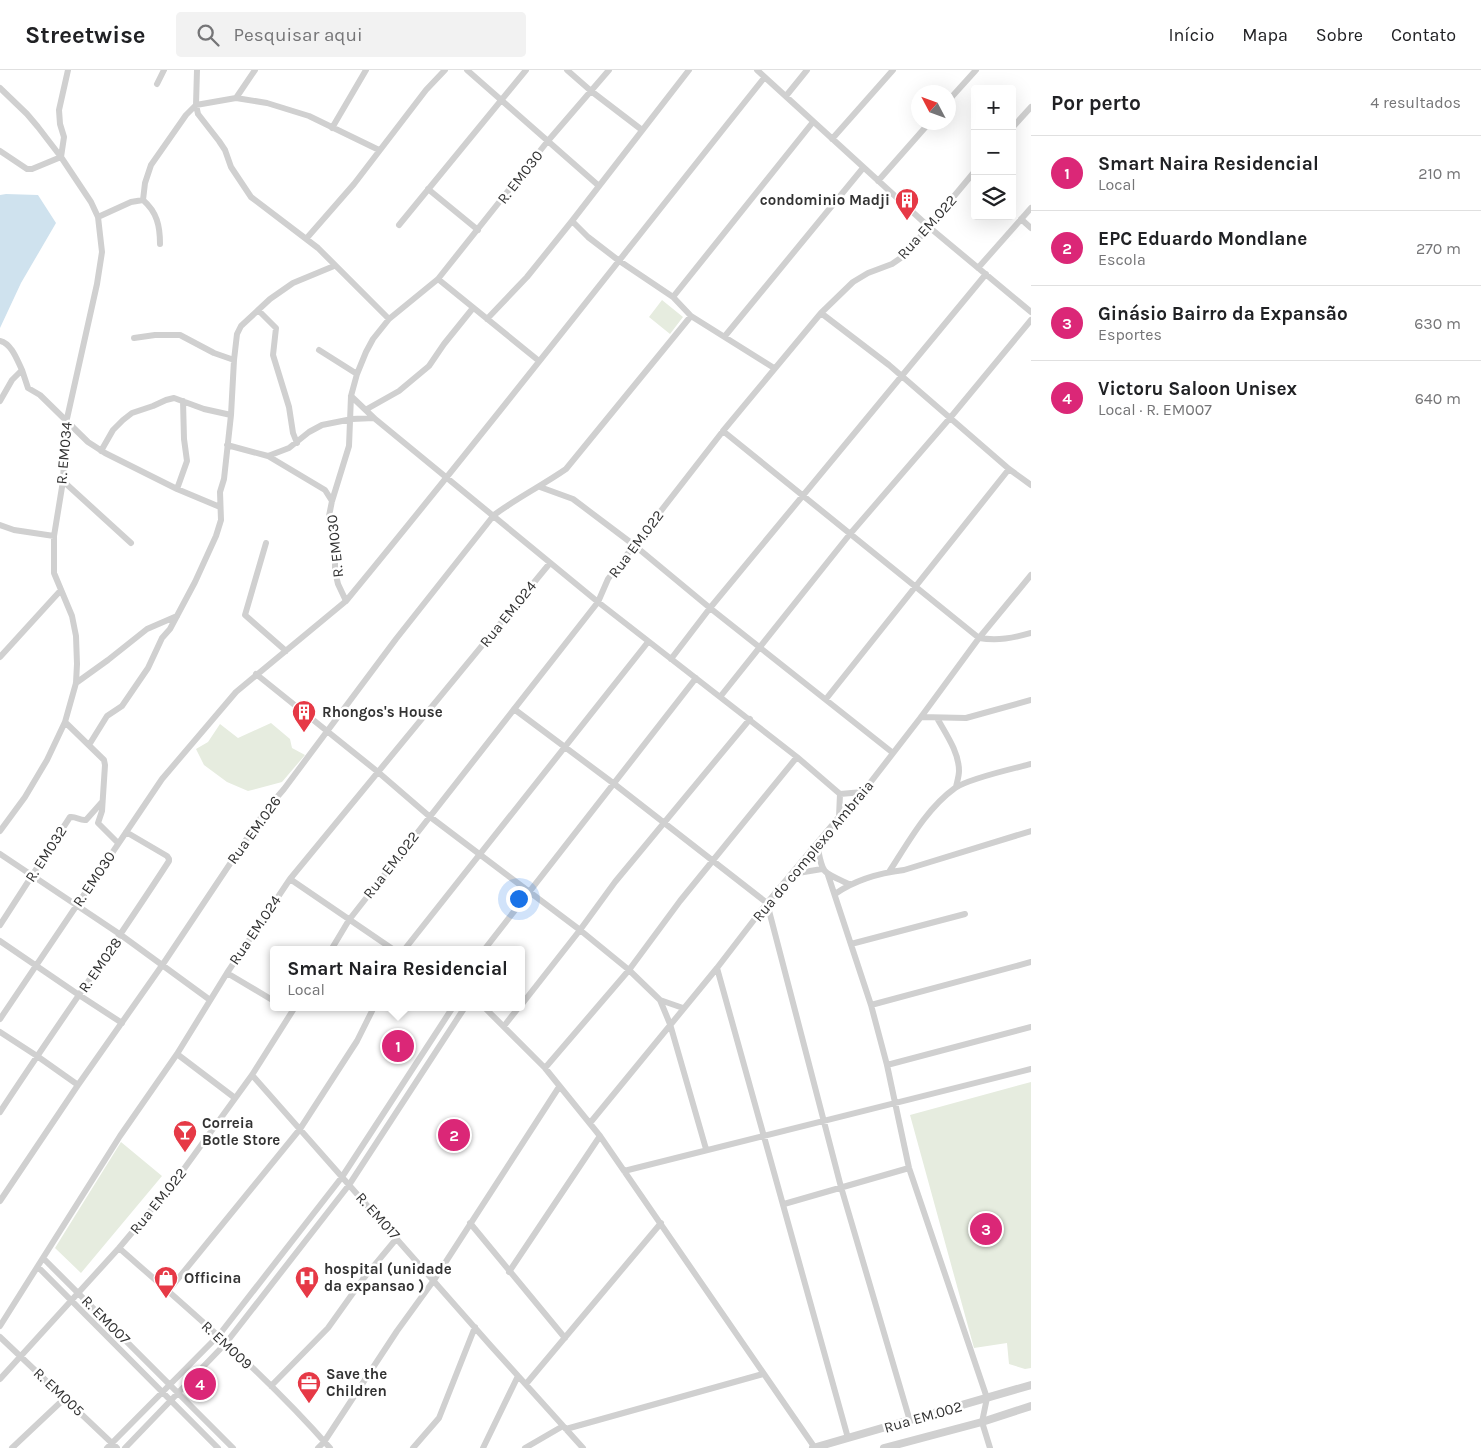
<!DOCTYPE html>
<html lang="pt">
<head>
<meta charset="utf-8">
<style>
  :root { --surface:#fff; --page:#f2f2f2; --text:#202124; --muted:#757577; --line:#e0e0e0; --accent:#db2777 }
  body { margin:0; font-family:Karla,sans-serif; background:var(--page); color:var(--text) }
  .controls { position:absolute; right:15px; top:15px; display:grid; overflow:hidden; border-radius:5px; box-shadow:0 5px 20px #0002 }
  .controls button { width:45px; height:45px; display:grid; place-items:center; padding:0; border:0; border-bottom:1px solid var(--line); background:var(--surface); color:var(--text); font:25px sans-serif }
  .compass { position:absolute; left:911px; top:15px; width:45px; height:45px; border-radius:50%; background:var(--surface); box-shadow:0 5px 20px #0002; rotate:311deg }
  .you { position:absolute; left:518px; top:828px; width:18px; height:18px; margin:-12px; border:4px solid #fff; border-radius:50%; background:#1a73e8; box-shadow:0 0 0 8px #1a73e833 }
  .badge { display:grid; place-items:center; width:32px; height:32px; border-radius:50%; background:var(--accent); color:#fff; font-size:16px; font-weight:700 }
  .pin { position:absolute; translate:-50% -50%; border:2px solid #fff; box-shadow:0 1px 5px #0006 }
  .popup { position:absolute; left:270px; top:876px; width:255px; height:65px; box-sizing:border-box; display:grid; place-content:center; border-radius:5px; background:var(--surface); filter:drop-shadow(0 1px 4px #0005); font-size:16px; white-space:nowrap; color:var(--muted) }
  .popup b { font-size:19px; color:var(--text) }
  .popup::after { content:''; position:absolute; left:50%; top:100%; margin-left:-10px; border:10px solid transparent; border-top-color:var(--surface) }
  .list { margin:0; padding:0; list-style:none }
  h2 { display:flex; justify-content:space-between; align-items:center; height:65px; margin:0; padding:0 20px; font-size:21px }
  h2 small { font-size:16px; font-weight:400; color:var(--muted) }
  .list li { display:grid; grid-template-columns:32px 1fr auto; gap:15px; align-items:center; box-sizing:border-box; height:75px; padding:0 20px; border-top:1px solid var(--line) }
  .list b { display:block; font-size:19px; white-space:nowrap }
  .list p { margin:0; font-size:16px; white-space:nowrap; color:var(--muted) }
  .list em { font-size:16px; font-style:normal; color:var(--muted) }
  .icon { flex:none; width:28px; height:28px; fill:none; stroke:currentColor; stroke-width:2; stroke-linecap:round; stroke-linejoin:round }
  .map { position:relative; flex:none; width:1031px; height:1378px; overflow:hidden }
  header { display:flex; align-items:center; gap:30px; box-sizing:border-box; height:70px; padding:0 25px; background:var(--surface); border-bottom:1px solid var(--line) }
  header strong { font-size:24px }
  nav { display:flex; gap:28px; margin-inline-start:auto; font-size:18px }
  .search { width:350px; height:45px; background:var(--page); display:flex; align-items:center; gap:12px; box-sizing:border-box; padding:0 18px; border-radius:5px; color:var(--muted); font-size:19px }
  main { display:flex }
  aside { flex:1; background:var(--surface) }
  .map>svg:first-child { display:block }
</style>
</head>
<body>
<header>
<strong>Streetwise</strong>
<div class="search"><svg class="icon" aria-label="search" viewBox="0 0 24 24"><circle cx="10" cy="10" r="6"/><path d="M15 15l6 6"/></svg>Pesquisar aqui</div>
<nav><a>Início</a><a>Mapa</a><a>Sobre</a><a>Contato</a></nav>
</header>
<main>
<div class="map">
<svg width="1031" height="1378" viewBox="0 0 1031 1378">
  <rect width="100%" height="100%" fill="#fff"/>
  <path fill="#e6ecdf" d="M662,230L683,247L670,264L649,247Z
    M271,653L290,669L292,678L305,685L282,712L248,721L227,712L204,695L196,679L208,672L220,654L238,668Z
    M1031,1012V1298L1025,1299L1009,1294L1007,1273L974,1278L910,1045Z
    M121,1072L162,1106L81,1203L55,1178Z"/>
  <path fill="#cfe2ee" d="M6,124L38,125L56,153L21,213L0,258V125Z"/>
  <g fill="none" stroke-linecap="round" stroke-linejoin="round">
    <path stroke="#d0d0d0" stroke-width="6" d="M197,0L196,35L198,44L219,71L225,80L231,97L251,127L318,178L389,249
      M467,0L599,116
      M567,0L591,21L642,60
      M757,0L929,157L1031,242
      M157,14L164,0
      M0,18L27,44L38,57L61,87L91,132L98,147L102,182L97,214L66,353L63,411L54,466V503L72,546L76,566L77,594L76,613L65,652L47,690L25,727L0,761
      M786,26L807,0
      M236,28L255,0
      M948,31L976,0
      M332,58L366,0
      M1012,58L1031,37
      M832,69L893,0
      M0,81L27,99H32L61,87L64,67L60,54L59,40L68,0
      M878,111L930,52
      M428,119L478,160
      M143,130L145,113L151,95L186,45L196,35L236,28L267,33L309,46L379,80
      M98,147L131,132L143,130C157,142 160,156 160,174
      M1021,149L1031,158
      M572,151L588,167L618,190L673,227L691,246L774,298
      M399,155L526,0
      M306,169L354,114L426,20L445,0
      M978,198L1031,138
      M438,209L539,291
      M673,227L813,52
      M258,240L276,258L273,285L289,337L293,363L297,373
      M821,243L889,295L1009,399L1031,415
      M487,249L527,207L572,151L689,0
      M725,266L863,98
      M134,268L155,265H180L214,283L234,290
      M0,271C12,274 17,290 22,300
      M319,280L357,304
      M351,326L374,348L598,532L797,687L840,724L863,722
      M0,331L12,310L22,300L28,318L40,325L88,372L105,383L177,419L220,437
      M367,339L399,321L429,296L444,274L473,238
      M723,361L979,568C998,571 1013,568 1031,563
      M227,375L268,386L325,420L332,431
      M101,381L113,360L123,350L132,343L153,336L166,330L174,328L204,339L231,345
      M268,386L289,378L309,362L322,355L352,349L374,348
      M63,411L131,473
      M540,417L573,429L634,475L710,538L893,683
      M177,419L187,391L184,369L183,331
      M0,455L14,460L54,466
      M266,473L245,545L286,581
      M346,531C488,359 625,182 764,8
      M0,587L61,520
      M671,589L710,538L986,204
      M256,604L378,702L429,746L580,860L629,900L660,930L670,954L706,1079
      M76,613L108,590L147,559L177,546
      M720,627L850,464L950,348L1031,250
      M826,629L1009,399
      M514,639L613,713L767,833L841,1117L910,1351
      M921,647L966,648L1031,630
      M937,648C946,664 959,682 959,701C959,706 957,712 956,717
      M65,652L104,690L105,695L102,741L98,753L118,773
      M89,675L107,646L122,636L148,598L162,568L170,559L195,512L216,466L221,450L220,422L224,409L231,345L234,290L237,264L241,256L270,229L293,213L334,196
      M839,747L840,724
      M817,774C823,804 820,801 849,814
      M0,784L121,865L210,930
      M889,802C908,773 926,739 955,718C970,708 1012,699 1031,694
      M792,804L822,799
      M828,805L871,935L887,995L909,1098L987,1328L982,1352L990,1378
      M290,809L394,880
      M835,824C855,810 879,803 904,800L1031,761
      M0,855L70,747C76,746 80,751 86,750L102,732
      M0,871L79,925L122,953
      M851,874L965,844
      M331,880L349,850L598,532L608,509L723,361L821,243L853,212L868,203L892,194L905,185L975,101
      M404,880L648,572
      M484,880L696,608
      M717,898L848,1368
      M227,903L274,931
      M660,930L683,938
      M522,934L580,860L615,812L750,649
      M871,935L1031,892
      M484,937L545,998L600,1066L815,1378
      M0,949L162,709L236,622L346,531L338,514L335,501V477L329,446L332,431L349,376L351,326L357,304L366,282L373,269L389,249L438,209L547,72L609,0
      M504,956L519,937
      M0,962L37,986L78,1015
      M177,984L235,1028
      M887,995L1031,957
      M545,998L629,900L680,831L797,687
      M252,1005L491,1276L583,1378
      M0,1042C55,958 114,876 169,791V789L167,786L126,762
      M590,1053L717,898L767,833L839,747L863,722L921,647L979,568L1031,505
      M624,1101L1031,999
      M0,1131L78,1015L163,894L266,740L284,719L396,569L494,445C517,428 543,415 566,399L691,246
      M784,1134L909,1098
      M470,1153L565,1268
      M119,1178C192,1242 266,1305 330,1378
      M43,1188L233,1378
      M38,1197L218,1378
      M509,1202L600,1066
      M168,1221L300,1059L357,971L374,937
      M0,1256L120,1066L177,984L227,903L290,809L550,493
      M0,1267L117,1378
      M0,1309L119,1178L173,1114L252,1005L295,937
      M526,1314L661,1153
      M271,1316L328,1258L363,1209L397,1168
      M566,1359L763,1304
      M12,1378L65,1328
      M107,1378L219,1265L342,1107L453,937
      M125,1378L226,1273L349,1115L465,937
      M318,1378L324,1372L397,1261L434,1210L559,1017
      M413,1378L439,1348L475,1257
      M483,1378L518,1306
      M525,1378L563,1356"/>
    <path stroke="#d0d0d0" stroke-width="8" d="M813,1378L1031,1315
      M884,1378L982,1352L1031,1336"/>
  </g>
  <defs>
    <g id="building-pin" transform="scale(1.25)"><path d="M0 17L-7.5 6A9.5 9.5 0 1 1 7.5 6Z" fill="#e63946" stroke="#fff"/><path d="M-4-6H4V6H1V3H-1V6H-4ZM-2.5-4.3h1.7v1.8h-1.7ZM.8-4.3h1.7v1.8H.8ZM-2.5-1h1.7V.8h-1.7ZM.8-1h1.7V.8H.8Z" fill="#fff"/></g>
    <g id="bar-pin" transform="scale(1.25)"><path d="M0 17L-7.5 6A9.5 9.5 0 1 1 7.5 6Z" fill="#e63946" stroke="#fff"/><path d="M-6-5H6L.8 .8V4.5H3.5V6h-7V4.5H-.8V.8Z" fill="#fff"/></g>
    <g id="shop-pin" transform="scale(1.25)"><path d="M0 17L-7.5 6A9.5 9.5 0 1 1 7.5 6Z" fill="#e63946" stroke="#fff"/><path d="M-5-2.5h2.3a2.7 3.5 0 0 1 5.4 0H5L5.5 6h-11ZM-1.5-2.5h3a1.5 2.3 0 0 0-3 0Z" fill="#fff"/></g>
    <g id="hospital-pin" transform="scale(1.25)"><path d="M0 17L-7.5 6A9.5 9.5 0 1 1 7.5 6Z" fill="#e63946" stroke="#fff"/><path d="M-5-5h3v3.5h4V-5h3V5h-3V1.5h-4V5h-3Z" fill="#fff"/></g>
    <g id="office-pin" transform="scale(1.25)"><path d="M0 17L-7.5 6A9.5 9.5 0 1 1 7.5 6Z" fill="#e63946" stroke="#fff"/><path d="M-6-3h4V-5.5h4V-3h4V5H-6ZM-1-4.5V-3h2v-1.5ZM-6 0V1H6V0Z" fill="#fff"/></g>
  </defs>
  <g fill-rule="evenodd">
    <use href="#building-pin" x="907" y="130"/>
    <use href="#building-pin" x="304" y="642"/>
    <use href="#bar-pin" x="185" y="1062"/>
    <use href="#shop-pin" x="166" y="1208"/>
    <use href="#hospital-pin" x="307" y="1208"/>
    <use href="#office-pin" x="309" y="1313"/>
  </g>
  <g text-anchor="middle" stroke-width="5" stroke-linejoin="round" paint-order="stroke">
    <g font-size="15" fill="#333" stroke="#fff">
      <text transform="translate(520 107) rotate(-52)" y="5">R. EM030</text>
      <text transform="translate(927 157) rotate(-48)" y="5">Rua EM.022</text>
      <text transform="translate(64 383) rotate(-85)" y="5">R. EM034</text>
      <text transform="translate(636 474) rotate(-53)" y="5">Rua EM.022</text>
      <text transform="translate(335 476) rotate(-96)" y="5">R. EM030</text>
      <text transform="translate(508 544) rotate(-51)" y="5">Rua EM.024</text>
      <text transform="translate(254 760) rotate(-54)" y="5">Rua EM.026</text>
      <text transform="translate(813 781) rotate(-50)" y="5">Rua do complexo Ambraia</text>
      <text transform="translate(46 784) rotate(-57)" y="5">R. EM032</text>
      <text transform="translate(391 795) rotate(-52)" y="5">Rua EM.022</text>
      <text transform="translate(94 809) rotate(-56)" y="5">R. EM030</text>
      <text transform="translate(255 860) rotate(-56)" y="5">Rua EM.024</text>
      <text transform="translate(100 895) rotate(-55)" y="5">R. EM028</text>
      <text transform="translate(158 1131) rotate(-51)" y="5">Rua EM.022</text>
      <text transform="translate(378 1146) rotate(48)" y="5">R. EM017</text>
      <text transform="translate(106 1250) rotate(45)" y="5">R. EM007</text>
      <text transform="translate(227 1275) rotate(43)" y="5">R. EM009</text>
      <text transform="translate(59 1322) rotate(43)" y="5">R. EM005</text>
      <text transform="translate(923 1347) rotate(-16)" y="5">Rua EM.002</text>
    </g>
    <g font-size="15" font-weight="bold" fill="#333" stroke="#fff" text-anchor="start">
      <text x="890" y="135" text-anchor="end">condominio Madji</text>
      <text x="322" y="647">Rhongos's House</text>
      <text x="202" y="1058">Correia<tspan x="202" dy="17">Botle Store</tspan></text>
      <text x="324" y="1204">hospital (unidade<tspan x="324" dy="17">da expansao )</tspan></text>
      <text x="184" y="1213">Officina</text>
      <text x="326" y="1309">Save the<tspan x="326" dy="17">Children</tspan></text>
    </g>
  </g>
</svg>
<div class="controls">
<button>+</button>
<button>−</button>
<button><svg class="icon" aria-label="layers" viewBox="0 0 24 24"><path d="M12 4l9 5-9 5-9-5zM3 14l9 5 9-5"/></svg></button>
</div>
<svg class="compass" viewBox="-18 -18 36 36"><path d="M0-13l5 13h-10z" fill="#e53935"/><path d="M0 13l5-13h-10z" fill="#757577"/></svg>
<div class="you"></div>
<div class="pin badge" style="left:398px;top:976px">1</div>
<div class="popup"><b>Smart Naira Residencial</b>Local</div>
<div class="pin badge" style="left:454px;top:1065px">2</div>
<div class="pin badge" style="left:986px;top:1159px">3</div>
<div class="pin badge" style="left:200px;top:1314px">4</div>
</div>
<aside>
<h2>Por perto<small>4 resultados</small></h2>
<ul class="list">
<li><span class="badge">1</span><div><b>Smart Naira Residencial</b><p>Local</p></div><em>210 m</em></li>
<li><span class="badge">2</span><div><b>EPC Eduardo Mondlane</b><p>Escola</p></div><em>270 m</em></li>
<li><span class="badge">3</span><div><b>Ginásio Bairro da Expansão</b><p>Esportes</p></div><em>630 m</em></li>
<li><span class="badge">4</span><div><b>Victoru Saloon Unisex</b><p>Local · R. EM007</p></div><em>640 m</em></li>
</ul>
</aside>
</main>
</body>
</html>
